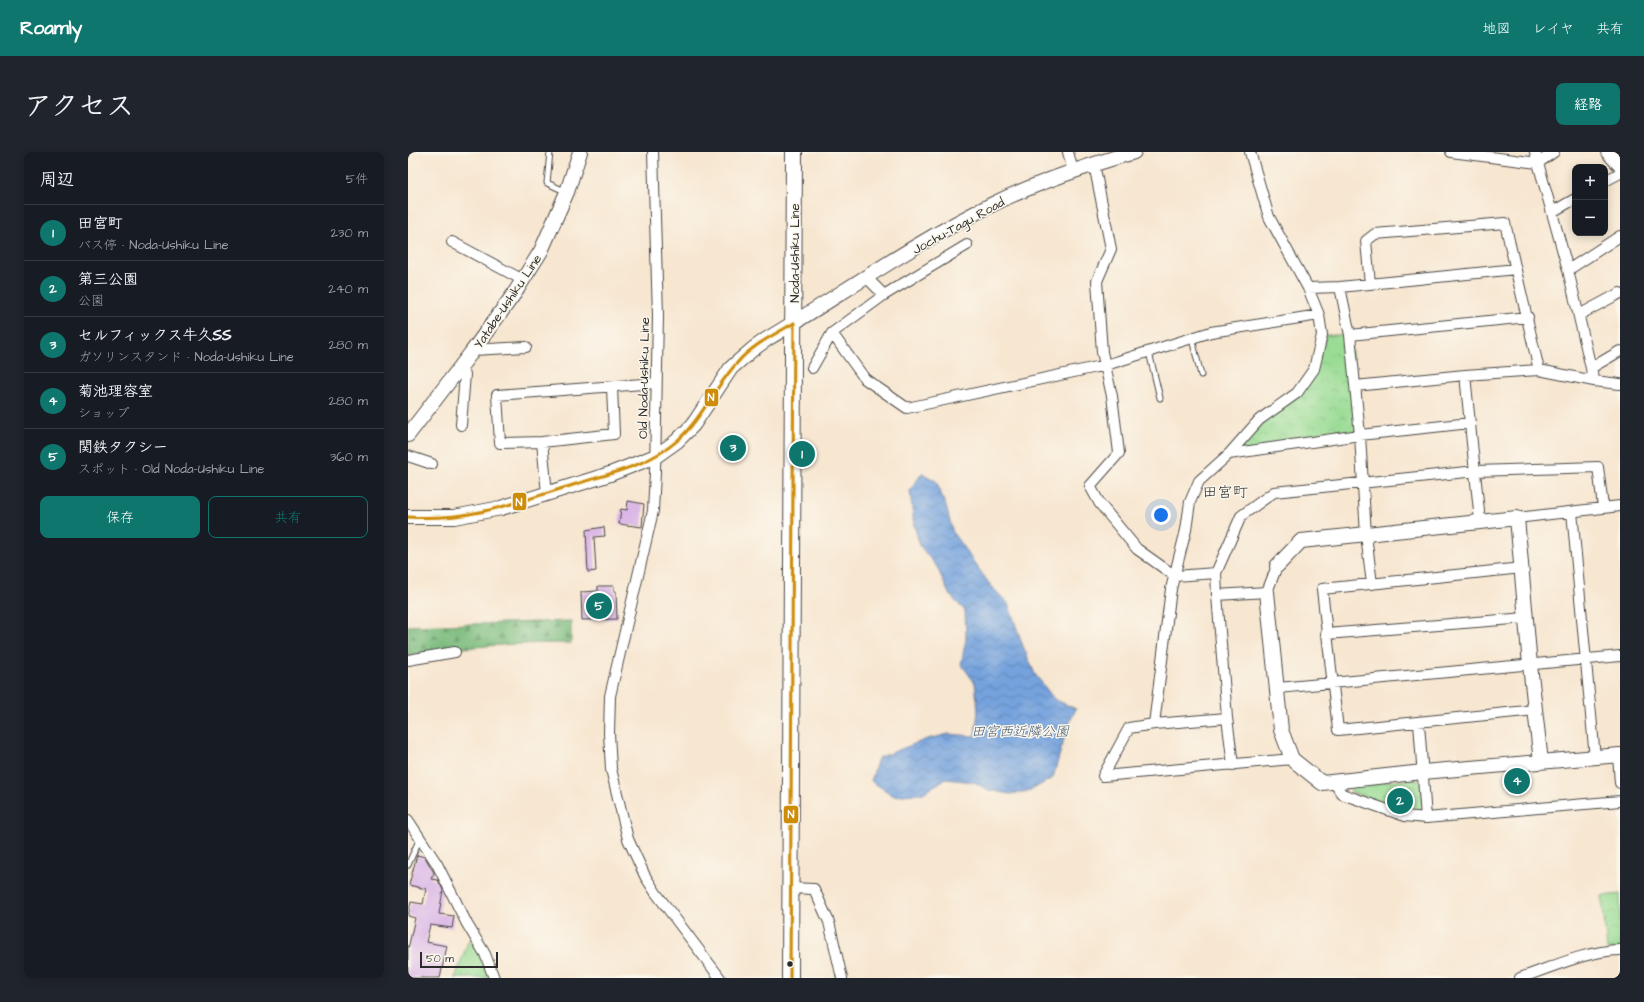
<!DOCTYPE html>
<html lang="ja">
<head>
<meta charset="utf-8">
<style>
  :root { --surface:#171b24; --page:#20242c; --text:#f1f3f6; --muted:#9ea1a6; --line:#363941; --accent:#0f766e }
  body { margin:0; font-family:"Architects Daughter","Klee One",sans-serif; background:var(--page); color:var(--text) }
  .controls { position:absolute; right:12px; top:12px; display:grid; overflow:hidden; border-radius:8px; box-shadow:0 2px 10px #0003 }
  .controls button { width:36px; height:36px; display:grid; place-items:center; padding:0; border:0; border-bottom:1px solid var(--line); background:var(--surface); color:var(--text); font:20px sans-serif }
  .scale { position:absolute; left:12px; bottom:10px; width:78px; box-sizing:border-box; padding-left:4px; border:2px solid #2b2b2b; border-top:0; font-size:11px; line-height:14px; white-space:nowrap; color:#2b2b2b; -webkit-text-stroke:3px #fbf7ec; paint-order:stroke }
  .you { position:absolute; left:753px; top:363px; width:14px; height:14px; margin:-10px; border:3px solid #fff; border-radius:50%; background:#1a73e8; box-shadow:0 0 0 6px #1a73e833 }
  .badge { display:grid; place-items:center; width:26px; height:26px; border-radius:50%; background:var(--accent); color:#fff; font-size:13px; font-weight:700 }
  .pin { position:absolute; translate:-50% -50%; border:2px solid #fff; box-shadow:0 1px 4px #0006 }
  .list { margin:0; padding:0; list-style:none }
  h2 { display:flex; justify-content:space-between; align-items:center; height:52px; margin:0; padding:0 16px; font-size:17px }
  h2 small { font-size:13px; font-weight:400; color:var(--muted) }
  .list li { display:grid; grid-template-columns:26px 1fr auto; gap:12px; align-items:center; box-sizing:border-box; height:56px; padding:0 16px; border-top:1px solid var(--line) }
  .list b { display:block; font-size:15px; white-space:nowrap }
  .list p { margin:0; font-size:13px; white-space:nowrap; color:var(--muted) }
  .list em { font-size:13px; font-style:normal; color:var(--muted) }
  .actions { display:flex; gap:8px; padding:12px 16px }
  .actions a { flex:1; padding:9px 0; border:1px solid var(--accent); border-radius:8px; text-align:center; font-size:14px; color:var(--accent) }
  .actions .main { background:var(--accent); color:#fff }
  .map { position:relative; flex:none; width:1212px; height:826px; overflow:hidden; border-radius:8px }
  header { display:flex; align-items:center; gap:24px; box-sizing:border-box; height:56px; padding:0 20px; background:var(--accent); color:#fff }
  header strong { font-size:19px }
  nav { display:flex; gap:22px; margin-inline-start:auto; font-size:14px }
  .intro { display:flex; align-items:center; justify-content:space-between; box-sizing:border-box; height:96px; padding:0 24px }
  h1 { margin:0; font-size:28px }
  .button { padding:10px 18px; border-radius:8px; background:var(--accent); color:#fff; font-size:14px; font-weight:700 }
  main { display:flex; gap:24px; padding:0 24px }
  aside { flex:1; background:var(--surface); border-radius:8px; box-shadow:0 2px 10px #0003 }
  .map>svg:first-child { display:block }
</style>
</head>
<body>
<header>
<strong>Roamly</strong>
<nav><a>地図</a><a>レイヤ</a><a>共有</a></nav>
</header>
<div class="intro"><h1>アクセス</h1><a class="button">経路</a></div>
<main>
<aside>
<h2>周辺<small>5件</small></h2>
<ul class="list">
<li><span class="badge">1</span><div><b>田宮町</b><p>バス停 · Noda-Ushiku Line</p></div><em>230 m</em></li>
<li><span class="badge">2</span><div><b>第三公園</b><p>公園</p></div><em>240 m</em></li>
<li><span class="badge">3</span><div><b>セルフィックス牛久SS</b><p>ガソリンスタンド · Noda-Ushiku Line</p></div><em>280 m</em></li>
<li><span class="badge">4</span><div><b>菊池理容室</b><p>ショップ</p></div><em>280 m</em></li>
<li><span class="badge">5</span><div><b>関鉄タクシー</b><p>スポット · Old Noda-Ushiku Line</p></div><em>360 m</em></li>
</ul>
<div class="actions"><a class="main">保存</a><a>共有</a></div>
</aside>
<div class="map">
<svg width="1212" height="826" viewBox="0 0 1212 826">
  <defs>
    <pattern id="grass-dots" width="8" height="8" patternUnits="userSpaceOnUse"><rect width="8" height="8" fill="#9adc94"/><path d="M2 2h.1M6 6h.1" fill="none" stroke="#85bd80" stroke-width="1.8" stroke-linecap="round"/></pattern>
    <pattern id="forest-firs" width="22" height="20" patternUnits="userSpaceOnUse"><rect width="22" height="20" fill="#7bbc7e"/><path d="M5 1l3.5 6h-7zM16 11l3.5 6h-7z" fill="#659967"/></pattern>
    <pattern id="park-crowns" width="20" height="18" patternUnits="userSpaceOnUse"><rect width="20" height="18" fill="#9adc94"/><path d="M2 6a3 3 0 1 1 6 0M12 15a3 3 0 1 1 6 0" fill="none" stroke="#85bd80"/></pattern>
    <pattern id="water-waves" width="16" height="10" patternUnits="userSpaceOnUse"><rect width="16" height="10" fill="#74a2dd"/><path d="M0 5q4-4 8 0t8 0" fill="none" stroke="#5f84b3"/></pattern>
  </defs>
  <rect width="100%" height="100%" fill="#fbf7ec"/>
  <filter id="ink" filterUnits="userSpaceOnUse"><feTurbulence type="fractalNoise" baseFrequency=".025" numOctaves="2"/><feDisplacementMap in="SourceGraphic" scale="8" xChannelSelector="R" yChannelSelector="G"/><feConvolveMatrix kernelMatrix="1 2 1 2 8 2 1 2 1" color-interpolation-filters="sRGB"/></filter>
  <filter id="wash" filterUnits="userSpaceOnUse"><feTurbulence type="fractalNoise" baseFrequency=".012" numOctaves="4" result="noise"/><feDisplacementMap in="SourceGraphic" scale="16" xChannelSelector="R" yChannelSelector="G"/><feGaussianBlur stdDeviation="0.9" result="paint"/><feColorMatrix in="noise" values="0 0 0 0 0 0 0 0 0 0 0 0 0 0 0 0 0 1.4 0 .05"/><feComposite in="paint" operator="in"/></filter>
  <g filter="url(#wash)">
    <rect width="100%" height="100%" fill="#f7e6d0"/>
    <path fill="#e3d3f2" d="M1115,620L1118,639H1102L1100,621Z"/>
    <path fill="url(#grass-dots)" stroke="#628460" d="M61,787L75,804L83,826H47Z"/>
    <path fill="url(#forest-firs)" stroke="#537454" d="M163,469V491C108,491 54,494 0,504V474Z"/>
    <path fill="url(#park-crowns)" stroke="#628460" d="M914,183H942L952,283L821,302L889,241L906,217Z
      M1007,627L1013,630L1016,658L1004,662L943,640L942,636L944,633Z
      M1212,742V797L1199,798L1194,744Z"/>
    <path fill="url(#water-waves)" stroke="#506684" d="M514,321L528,329L538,354L545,381L583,434L600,451L615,494L627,522L646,547L668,557L659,576L645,626L621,639L602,642L580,638L566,630L537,627L515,641L486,644L463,629L470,606L519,587L541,582L567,584L570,559L567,531L553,512L558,487L557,459L541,442L529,415L512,394L506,373L502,339Z"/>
    <g id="blocks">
      <path fill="#d9b4e6" d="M220,349L236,352L234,375L211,372L213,357L219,358Z
        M196,375L197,384L186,385L188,419L180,420L178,378Z
        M190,434H206V439H208L209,467L174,468L173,440L190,439Z
        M9,703L17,705L26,721L23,727L30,728L35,738L31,762L46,764L44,776L22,773L18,790L39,794L32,826H0V797L7,766L0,764L3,750L15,752L18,737L1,733Z"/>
    </g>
  </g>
  <g filter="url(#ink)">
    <use href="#blocks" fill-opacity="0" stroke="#4a4744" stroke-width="1"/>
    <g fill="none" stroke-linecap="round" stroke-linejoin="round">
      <g stroke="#4a4744" stroke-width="7">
        <path id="lane" d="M142,0L139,31L159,40
          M784,187L793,223
          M741,200L752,246
          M0,713L12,686"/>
      </g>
      <g stroke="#4a4744" stroke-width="12">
        <path id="street" d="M245,0L250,163L247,320L245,359L202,544L201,581L203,617L220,687L237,724L248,741L312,826
          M660,0L665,19
          M1043,0L1130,11L1146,0
          M1127,0L1160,118L1186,229
          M686,12L703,97L689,129L694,200L704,244L711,301L682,334L692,352L729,397L767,424L808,421L809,443L859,440L869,414
          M1197,29L1212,21
          M1144,60L1167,47
          M44,90L115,128
          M1160,118L1212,84
          M459,126L476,143
          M962,132L958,89L967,82L1097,71L1131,218
          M900,136L932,135
          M1171,163L1212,141
          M424,181L457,227L499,256L698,213L803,180L911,163
          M942,183L1120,165
          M65,198L118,195
          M51,216L57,222L53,273
          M404,216L424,181L476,143L559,93
          M1183,216L1212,199
          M947,234L1057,223
          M204,235L206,282L134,290L92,291L89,243L248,231
          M134,290L139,342
          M821,302L952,283L1062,271
          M0,304L24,312
          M1164,360L1187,606
          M1109,366L1212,354
          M1072,369L1057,223L1131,218L1186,229L1212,232
          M1114,416L914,437L930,578L1127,558
          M808,421L833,364L866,340L1068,319L1190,315L1195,355
          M964,432L958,383L952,283L942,183L932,135L1108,117
          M809,443L819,566L825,613
          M918,482L1118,466
          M0,508L47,500
          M870,536L1212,504
          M1011,571L1018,666L1212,649
          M746,572L763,437L778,378L782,350L791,329L821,302L851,268L889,241L906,217L914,183L911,163L900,136L861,65L842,0
          M1210,603L1212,631
          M695,624L884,607
          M695,624L721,576L746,572L819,566
          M925,629L934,642L997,664L1018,666
          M0,668L29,712L59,772L77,802L86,826
          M382,736L406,737L421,770L434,826
          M1112,826C1145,815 1177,799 1212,798"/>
      </g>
      <g stroke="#4a4744" stroke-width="16">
        <path id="secondary" d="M1200,0L1212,13
          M0,283L63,201L106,142L133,99L159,40L172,0
          M0,365H46L93,356L202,322L248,304L269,289L285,273L323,216L345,197L359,187C434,142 506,91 585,52C630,30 678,14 726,0
          M869,414L893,389L1109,366L1122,513L1133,610
          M859,440L873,578L884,607L914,631L1015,620L1212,603"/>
      </g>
      <g stroke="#4a4744" stroke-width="18">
        <path id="primary" d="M382,826L386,0"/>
      </g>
      <use href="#lane" stroke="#fff" stroke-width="5"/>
      <use href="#street" stroke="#fff" stroke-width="10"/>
      <use href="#secondary" stroke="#fff" stroke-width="14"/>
      <use href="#primary" stroke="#fff" stroke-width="16"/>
      <g stroke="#fbf7ec" stroke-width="6">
        <path id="bus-1" d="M0,365C63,369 107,351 165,333C202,321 241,314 270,288C294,266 307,235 329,211C344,193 366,183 386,171
          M382,826L386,171"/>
      </g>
      <use href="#bus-1" stroke="#ce8d09" stroke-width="3"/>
    </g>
  </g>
  <circle fill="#2b2b2b" stroke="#fbf7ec" stroke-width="1.5" cx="382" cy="812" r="3.5"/>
  <g text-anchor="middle" stroke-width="3" stroke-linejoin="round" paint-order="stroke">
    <g font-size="13" fill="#2b2b2b" stroke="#fbf7ec">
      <text transform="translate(550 73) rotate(-29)" y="5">Jochu-Tagu Road</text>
      <text transform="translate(386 101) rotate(-90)" y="5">Noda-Ushiku Line</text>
      <text transform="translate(99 149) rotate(-56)" y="5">Yatabe-Ushiku Line</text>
      <text transform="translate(235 226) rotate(-89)" y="5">Old Noda-Ushiku Line</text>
    </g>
    <g font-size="14" font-style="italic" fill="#485b72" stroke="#fbf7ec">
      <text x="612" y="584">田宮西近隣公園</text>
    </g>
    <g font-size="15" fill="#2b2b2b" stroke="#fbf7ec">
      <text x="817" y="345">田宮町</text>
    </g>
  </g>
  <g stroke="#fbf7ec" stroke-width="1.5">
    <rect x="296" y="236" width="15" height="19" rx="4" fill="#ce8d09"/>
    <rect x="104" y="340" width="15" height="19" rx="4" fill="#ce8d09"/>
    <rect x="375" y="653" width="16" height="19" rx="4" fill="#ce8d09"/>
  </g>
  <g font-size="11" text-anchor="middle" font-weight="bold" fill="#fff">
    <text x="303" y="249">N</text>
    <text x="111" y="354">N</text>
    <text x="383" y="666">N</text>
  </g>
</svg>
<div class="controls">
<button>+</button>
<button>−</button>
</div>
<div class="scale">50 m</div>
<div class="you"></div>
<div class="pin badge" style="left:394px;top:302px">1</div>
<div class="pin badge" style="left:992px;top:649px">2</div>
<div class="pin badge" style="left:325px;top:296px">3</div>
<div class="pin badge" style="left:1109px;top:629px">4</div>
<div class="pin badge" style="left:191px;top:454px">5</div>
</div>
</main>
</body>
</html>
